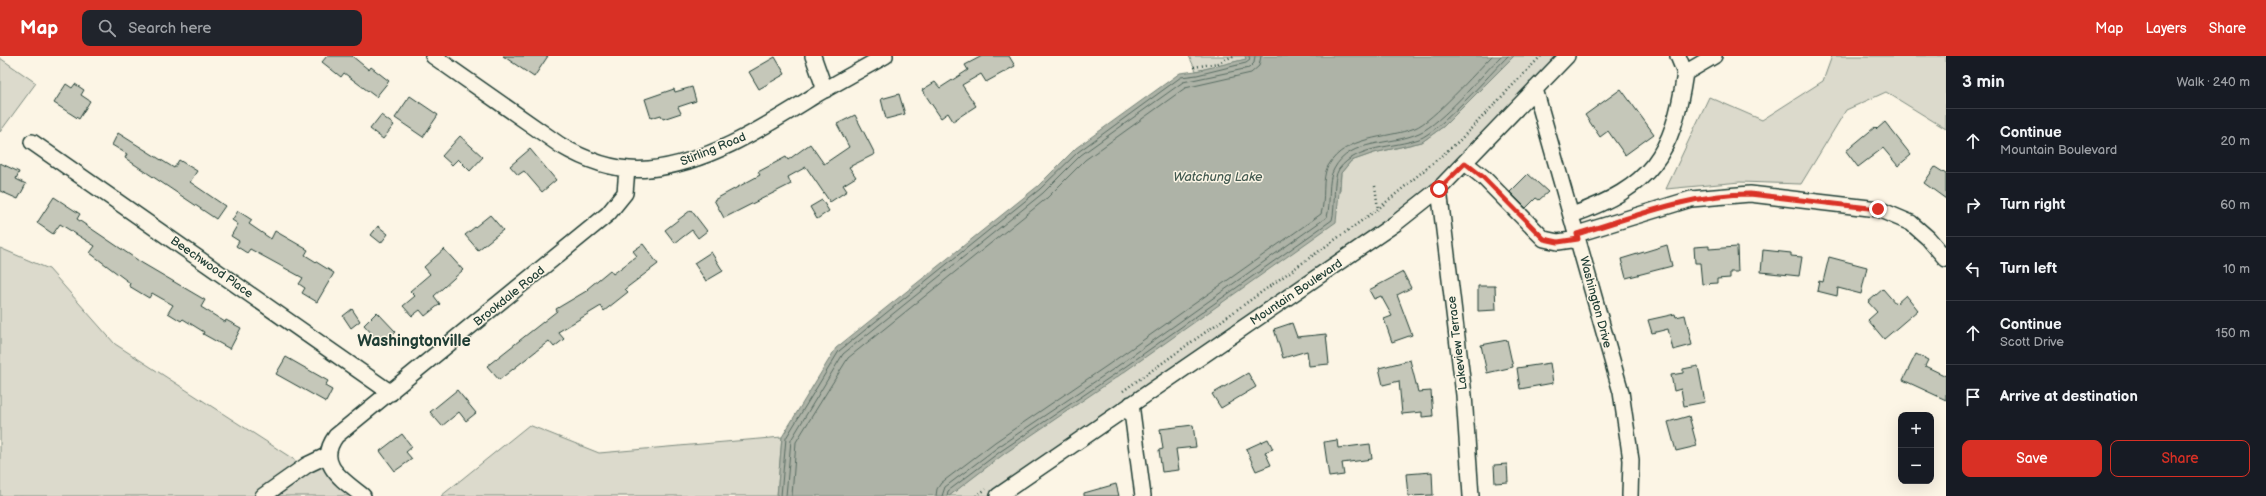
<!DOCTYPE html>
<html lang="en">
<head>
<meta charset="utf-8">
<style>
  :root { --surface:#171b24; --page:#20242c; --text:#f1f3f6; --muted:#9ea1a6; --line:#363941; --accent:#d93025 }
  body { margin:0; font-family:"Balsamiq Sans",sans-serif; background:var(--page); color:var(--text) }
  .controls { position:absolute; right:12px; bottom:12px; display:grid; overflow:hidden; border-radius:8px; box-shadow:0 4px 16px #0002 }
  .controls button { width:36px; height:36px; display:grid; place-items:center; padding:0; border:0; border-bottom:1px solid var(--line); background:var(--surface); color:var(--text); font:20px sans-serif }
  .stop { position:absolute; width:12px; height:12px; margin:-9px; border:3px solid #d93025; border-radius:50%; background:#fff }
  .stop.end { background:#d93025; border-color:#fff; box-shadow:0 1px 4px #0008 }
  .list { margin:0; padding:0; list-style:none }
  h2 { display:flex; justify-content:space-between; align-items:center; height:52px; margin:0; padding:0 16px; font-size:17px }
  h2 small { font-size:13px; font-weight:400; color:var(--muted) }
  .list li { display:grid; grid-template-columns:26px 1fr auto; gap:12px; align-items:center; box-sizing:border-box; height:64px; padding:0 16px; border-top:1px solid var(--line) }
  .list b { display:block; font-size:15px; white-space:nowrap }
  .list p { margin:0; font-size:13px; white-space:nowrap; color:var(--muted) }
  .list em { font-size:13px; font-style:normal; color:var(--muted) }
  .actions { display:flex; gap:8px; padding:12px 16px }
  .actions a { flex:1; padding:9px 0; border:1px solid var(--accent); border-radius:8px; text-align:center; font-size:14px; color:var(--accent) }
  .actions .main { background:var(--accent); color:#fff }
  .icon { flex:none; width:22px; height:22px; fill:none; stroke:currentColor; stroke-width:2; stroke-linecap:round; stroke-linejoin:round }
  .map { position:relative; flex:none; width:1946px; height:440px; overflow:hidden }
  header { display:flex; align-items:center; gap:24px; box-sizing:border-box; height:56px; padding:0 20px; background:var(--accent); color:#fff }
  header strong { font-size:19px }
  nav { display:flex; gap:22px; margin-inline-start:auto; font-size:14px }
  .search { width:280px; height:36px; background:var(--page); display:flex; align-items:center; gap:10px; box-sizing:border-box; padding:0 14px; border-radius:8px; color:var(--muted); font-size:15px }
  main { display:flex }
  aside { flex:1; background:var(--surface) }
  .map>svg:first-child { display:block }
</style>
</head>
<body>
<header>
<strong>Map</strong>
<div class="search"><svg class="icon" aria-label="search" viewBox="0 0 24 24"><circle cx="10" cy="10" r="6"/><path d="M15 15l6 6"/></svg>Search here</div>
<nav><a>Map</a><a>Layers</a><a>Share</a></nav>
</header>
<main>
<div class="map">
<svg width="1946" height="440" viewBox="0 0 1946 440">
  <rect width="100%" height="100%" fill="#fcf5e5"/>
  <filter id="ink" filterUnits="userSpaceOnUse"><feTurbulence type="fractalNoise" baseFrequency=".025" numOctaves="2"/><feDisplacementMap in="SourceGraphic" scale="8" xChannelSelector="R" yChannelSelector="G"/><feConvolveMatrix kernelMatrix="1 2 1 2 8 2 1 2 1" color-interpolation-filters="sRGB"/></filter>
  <g filter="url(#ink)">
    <path fill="#dcdacc" stroke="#7e8c80" d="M1189,0H1245L1247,3L1196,15Z
      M1514,0H1567L1439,133L998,440H949L1340,135L1341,117L1351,105L1374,97L1422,86L1444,70Z
      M1832,0H1946V73L1886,36L1846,54L1801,128L1740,126L1666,133L1709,41L1762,64L1823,25Z
      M0,2L36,27L0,76Z
      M0,192L49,213L115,288L304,410L324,399L366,440H0Z
      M529,369L599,397L782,381L777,440H441Z"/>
    <path fill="#aeb3a7" stroke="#758479" d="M1245,0H1514L1444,70L1422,86L1374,97L1351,105L1341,117L1336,166L1117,321L1004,398L949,440H777L782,381L836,292L1038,130L1076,92L1180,17L1196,15L1246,3Z"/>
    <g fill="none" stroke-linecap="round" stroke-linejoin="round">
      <path stroke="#586c62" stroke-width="1" d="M781,440L786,382L839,295L1040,133L1078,96L1181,21L1197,19L1246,7L1250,4L1249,0
        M786,440L791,384L843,298L1043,137L1081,99L1183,26L1249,12L1254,7L1255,0
        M792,440L796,386L848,302L1047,142L1085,104L1185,32L1251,17L1259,10L1261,0
        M936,440L937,433L941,427L995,386L1108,309L1321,158C1326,143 1321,123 1328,110C1346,79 1386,83 1415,72C1433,65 1476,16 1492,0
        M942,440L945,431L998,391L1112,314L1327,161C1331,148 1327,124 1334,113C1350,82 1391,90 1419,77C1442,67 1481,20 1501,0
        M947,440L948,435L1001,395L1115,318L1332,164C1336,151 1332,123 1339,113C1358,89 1393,92 1419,83C1440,75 1490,18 1508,0"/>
    </g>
    <path fill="#c5c7b9" stroke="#1f3d34" d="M327,0H352L369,14L371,11L389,25L376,41L344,17L341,21L322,6Z
      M503,0H548L534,21Z
      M982,0H1009L1015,10L986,26L981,18L962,29L976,50L953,65L948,57L941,62L922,34L935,26L940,32L968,14L965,9Z
      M775,1L785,18L759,33L749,16Z
      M66,28L72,32L75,28L84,34L81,39L90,45L79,63L54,47Z
      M692,31L696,45L678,51L681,57L663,63L661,59L651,62L645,43L674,33L675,36Z
      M1621,33L1654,78L1625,99L1608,75L1600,81L1585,59Z
      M899,38L905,58L886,63L881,43Z
      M410,40L438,59L423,81L395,62Z
      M381,59L394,69L383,83L370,73Z
      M855,59L875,98L849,111L856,121L843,129L847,135L830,146L806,111L788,121L791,128L724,162L714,144L760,119L758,116L786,101L788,104L810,88L824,108L849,91L837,68Z
      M1885,66L1911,99L1898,110L1883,92L1858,111L1846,95L1875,71L1877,73Z
      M118,77L174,112L179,104L197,115L190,126L225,150L216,163L125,102L127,98L112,89Z
      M460,80L483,101L470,115L458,103L452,109L442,100Z
      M530,93L556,124L542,136L524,115L518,119L510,110Z
      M0,107L19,116L16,123L26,128L18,143L0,135Z
      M1935,111L1946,118V143L1924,127Z
      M1528,118L1548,136L1539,144L1536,142L1526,152L1510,136Z
      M54,141L80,158L77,163L142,207L205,244L201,251L225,266L226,264L241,272L230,293L203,278L204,276L183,263L181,265L168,257L173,249L152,237L149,242L129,230L130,227L90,197L95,190L60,168L53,178L37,167Z
      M822,144L829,155L817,163L810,151Z
      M691,154L707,175L698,182L692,174L675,187L665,174Z
      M238,155L252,164L249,168L271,183L275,175L308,194L305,199L334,217L317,246L302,237L305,232L299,228L303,222L250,193L247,197L236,190L239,185L231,180L238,168L232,164Z
      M490,159L503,174L478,194L465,179Z
      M378,170L388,178L381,187L371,179Z
      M643,188L658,208L625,233L628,236L604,255L601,250L558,276L564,283L554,291L549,285L499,324L487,310L557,255L556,253L588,234L587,233L610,214L613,218L637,200L633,195Z
      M1667,189L1672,210L1626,222L1621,203Z
      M1709,190V193L1737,191L1738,216H1730V222L1717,223V227L1702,228L1700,207H1695L1694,191Z
      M444,193L463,214L434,240L440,248L425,260L420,254L412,260L403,250L415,240L410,235L430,218L424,211Z
      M1763,194L1791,197V200L1802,201L1799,220L1761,216Z
      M711,196L723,215L706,225L694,207Z
      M1829,201L1867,211L1861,238L1838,232L1837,240L1817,235L1819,225L1823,226Z
      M1403,216L1411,232L1397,239L1412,279L1392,286L1384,263L1392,260L1381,240L1374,243L1369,234Z
      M1478,230H1495L1496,254L1478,255Z
      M1883,233L1896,248L1906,239L1918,254L1884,283L1868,264L1877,256L1868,246Z
      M352,253L360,265L351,272L343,260Z
      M377,256L396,276L382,289L364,269Z
      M1675,258L1676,261L1685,259L1692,289L1673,294L1668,273L1652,277L1648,264Z
      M1292,267L1297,281L1326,278L1329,308L1309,310L1307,295L1283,302L1274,273Z
      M1507,284L1513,311L1487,317L1481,289Z
      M1916,298L1928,304L1925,310L1946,320V344L1903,324Z
      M286,301L328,325L325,330L332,334L326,346L276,318Z
      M1410,304L1418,336L1431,335L1433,360L1422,361V356L1402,358L1399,325L1383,329L1379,312Z
      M1550,307L1553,327L1520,333L1517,312Z
      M1698,310L1705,346L1684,350L1681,333L1674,335L1671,319L1683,317V313Z
      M1248,317L1256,331L1221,352L1212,338Z
      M457,334L476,357L466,365L459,356L442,370L430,356Z
      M1689,360L1697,390L1676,395L1668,366Z
      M1193,369L1196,391L1176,393L1179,414L1162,416L1159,394L1163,393L1160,373Z
      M402,378L412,391L406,396L412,403L395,415L380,395Z
      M1268,383L1273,393L1265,396L1271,409L1256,415L1246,393Z
      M1337,384L1338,392L1370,388L1372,403L1342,407L1344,419L1329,421L1324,386Z
      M1507,408L1508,426L1495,427L1494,409Z
      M1432,416L1433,439L1408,440L1406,418Z
      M1116,428L1119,440H1084V437Z"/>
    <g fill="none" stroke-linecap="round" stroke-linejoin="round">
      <g stroke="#1f3d34" stroke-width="18">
        <path id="minor" d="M433,0L560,89C587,105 617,116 649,113C709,107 764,71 814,40C838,26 862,13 885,0
          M813,0L825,34
          M1678,0L1685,17L1714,0
          M1535,33L1621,336L1631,404L1630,440
          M32,86L391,337
          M1465,107L1483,121L1544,183L1558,186L1578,183
          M1439,133L1464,339L1471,440
          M1572,159C1651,131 1673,99 1685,17
          M1577,178L1691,143L1750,138L1878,153L1911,167L1928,182L1946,203
          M1131,348L1143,440
          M263,440L307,409L328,399
          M363,440C343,424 315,408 336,380L608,158L625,137L627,113
          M998,440L1396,167L1439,133L1567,0"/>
      </g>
      <path stroke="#1f3d34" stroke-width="2.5" stroke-dasharray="1 3" stroke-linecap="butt" d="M1194,11L1218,7L1233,0
        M1375,130L1378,153
        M1123,335L1378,153L1459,85L1541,0
        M976,440L986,433"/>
      <use href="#minor" stroke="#fcf5e5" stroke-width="15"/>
    </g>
  </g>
  <g fill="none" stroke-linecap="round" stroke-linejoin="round" filter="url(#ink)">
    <path stroke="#d93025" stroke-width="5" d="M1439,133L1465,107L1483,121L1544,183L1558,186L1578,183L1577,178C1634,161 1690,138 1750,138L1878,153"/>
  </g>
  <g text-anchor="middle" stroke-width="3" stroke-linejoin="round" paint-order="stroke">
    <g font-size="12" fill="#1f3d34" stroke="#fcf5e5">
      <text transform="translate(713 93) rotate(-22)" y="4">Stirling Road</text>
      <text transform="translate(212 211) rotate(35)" y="4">Beechwood Place</text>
      <text transform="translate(1296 236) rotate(-34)" y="4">Mountain Boulevard</text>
      <text transform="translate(509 240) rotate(-39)" y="4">Brookdale Road</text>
      <text transform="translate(1596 246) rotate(75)" y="4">Washington Drive</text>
      <text transform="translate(1457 287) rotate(-97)" y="4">Lakeview Terrace</text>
    </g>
    <g font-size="13" font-style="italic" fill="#435a51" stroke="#fcf5e5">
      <text x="1218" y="125">Watchung Lake</text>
    </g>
    <g font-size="16" font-weight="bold" fill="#1f3d34" stroke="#fcf5e5">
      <text x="414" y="290">Washingtonville</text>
    </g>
  </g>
</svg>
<div class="controls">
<button>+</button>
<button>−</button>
</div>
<div class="stop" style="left:1439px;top:133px"></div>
<div class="stop end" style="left:1878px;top:153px"></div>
</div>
<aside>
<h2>3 min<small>Walk · 240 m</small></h2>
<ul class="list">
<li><svg class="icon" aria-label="ahead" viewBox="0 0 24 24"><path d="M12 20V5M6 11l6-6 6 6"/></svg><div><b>Continue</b><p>Mountain Boulevard</p></div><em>20 m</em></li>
<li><svg class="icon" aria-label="right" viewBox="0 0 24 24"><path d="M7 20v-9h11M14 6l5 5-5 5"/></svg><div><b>Turn right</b></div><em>60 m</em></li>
<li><svg class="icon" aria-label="left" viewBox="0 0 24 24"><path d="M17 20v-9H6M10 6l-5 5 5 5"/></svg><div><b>Turn left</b></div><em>10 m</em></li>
<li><svg class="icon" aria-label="ahead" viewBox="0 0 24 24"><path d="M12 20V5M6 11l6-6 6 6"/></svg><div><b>Continue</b><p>Scott Drive</p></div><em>150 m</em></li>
<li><svg class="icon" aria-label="arrive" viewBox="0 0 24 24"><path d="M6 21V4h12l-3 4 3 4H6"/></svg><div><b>Arrive at destination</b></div></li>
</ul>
<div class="actions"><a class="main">Save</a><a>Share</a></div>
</aside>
</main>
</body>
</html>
